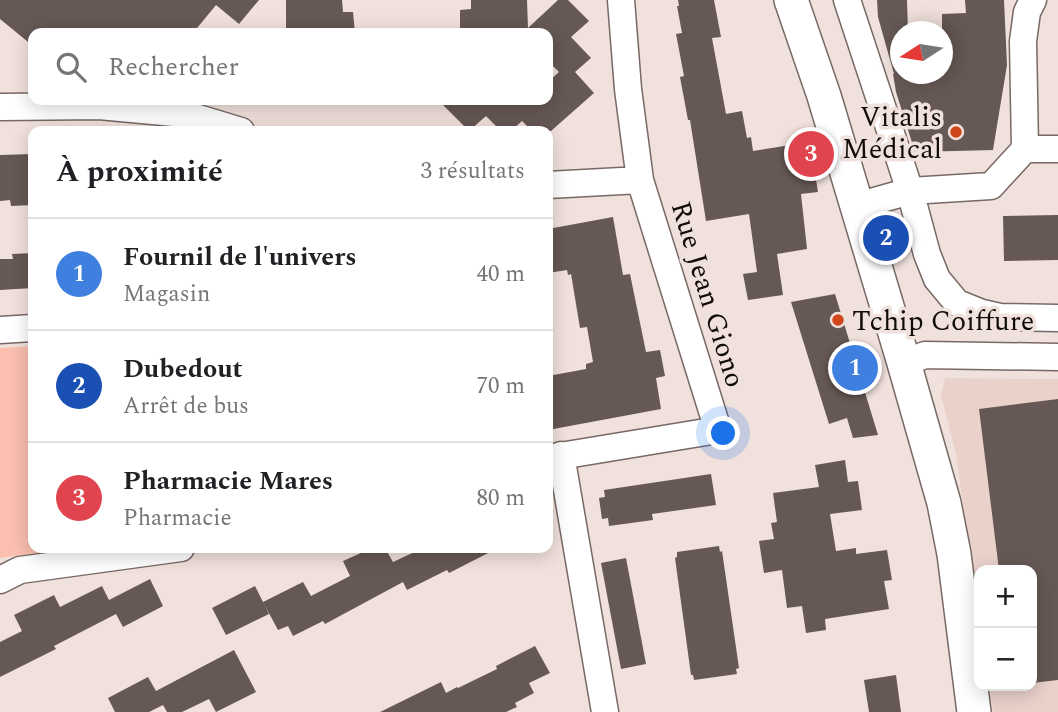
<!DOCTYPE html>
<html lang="fr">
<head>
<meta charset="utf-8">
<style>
  :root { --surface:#fff; --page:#f6f6f6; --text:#202124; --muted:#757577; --line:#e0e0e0; --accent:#cf471b }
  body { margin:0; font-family:Spectral,serif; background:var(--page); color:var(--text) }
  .controls { position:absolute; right:21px; bottom:21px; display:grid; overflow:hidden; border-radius:14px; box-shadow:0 4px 18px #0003 }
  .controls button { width:63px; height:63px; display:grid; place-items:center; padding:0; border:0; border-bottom:2px solid var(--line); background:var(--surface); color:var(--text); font:35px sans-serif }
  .compass { position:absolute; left:890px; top:21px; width:63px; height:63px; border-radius:50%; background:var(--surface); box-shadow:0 4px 18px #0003; rotate:258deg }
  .you { position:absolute; left:724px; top:434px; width:24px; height:24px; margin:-18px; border:5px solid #fff; border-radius:50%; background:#1a73e8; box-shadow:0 0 0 10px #1a73e833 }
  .badge { display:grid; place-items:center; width:46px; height:46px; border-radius:50%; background:var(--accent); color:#fff; font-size:23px; font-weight:700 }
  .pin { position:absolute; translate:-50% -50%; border:4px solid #fff; box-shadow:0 2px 7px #0006 }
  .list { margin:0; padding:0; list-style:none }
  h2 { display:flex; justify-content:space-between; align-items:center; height:91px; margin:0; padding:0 28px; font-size:30px }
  h2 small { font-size:23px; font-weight:400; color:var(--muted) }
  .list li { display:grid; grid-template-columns:46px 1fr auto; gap:21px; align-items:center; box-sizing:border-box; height:112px; padding:0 28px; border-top:2px solid var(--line) }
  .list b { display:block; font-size:26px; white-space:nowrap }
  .list p { margin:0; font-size:23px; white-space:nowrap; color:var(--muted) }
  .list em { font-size:23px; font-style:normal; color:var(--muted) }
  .icon { flex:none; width:38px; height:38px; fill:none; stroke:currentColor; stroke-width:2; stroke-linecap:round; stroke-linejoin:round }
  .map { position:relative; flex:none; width:1058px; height:712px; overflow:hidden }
  .search { position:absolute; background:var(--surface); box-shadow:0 4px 18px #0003; left:28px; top:28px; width:525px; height:77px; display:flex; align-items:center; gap:18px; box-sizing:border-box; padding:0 24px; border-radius:14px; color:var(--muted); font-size:26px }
  .panel { position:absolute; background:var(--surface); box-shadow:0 4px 18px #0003; left:28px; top:126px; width:525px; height:427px; border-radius:14px }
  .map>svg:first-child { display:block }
</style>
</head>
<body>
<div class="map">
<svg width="1058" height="712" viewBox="0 0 1058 712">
  <rect width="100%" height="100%" fill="#f1e1dc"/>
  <path fill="#ead2cb" d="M945,378L1058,379V712H993L989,686H1032V570H979V617L956,454L941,396Z"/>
  <path fill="#fabfae" d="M33,346V548H76L0,558V348Z"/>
  <path fill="#665854" d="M0,0H259L239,24L216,5L193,33H33V46L0,19Z
    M286,0H342L343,12H353L355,33H286Z
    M471,0H527L528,28L558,0H568L589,21L571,37L591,58L575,72L594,93L551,131H532L522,121L511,131H501L486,116L469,131L438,100H548V82L559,72L548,61V33H460V10L471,9Z
    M678,0H714L721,37L712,38L726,114L742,111L747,138L751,137L753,151L810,142L818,192L801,194L807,249L777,254L783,295L748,300L743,274L757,272L749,214L706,221L690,120H688L680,77L684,76L676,34L682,33L677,6H679Z
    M877,0H907L908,32H900V74H942V14L966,13L965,0H1004L1007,65L993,150L915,152L896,92L893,74H894L878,17Z
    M33,154V205L11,206L10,200L0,201V155Z
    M1058,215V260L1004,261L1003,216Z
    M613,217L623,275L630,274L646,352L660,350L665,376L656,378L661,409L548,430V376L586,369V364L593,362L587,327L580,328L571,274L568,275L567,270L548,273V229Z
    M33,253V288L0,290V259H13L12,254Z
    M835,294L878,435L853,438L847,418L829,424L791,302Z
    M1058,399V680L1032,683V570H999L979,409Z
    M845,460L848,482L858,481L862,510L830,514L836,551L856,548V554L887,550L892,580L884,581L889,609L825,619L826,630L806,633L802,606L787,608L782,570L764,573L759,541L774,539L771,523L777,522L773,493L819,487L815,465Z
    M711,474L716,505L652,514L653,520L609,526L608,518L602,519L599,498L605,497L604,490Z
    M719,546L720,552L722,551L739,668L736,669L737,674L694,680L693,675H691L675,558L677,557V552Z
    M372,548H385L393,562L423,548H498L449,573L447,570L407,590L403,582L325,624L323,621L293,636L288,626L278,630L263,602L303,582L311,596L350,576L343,561Z
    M626,558L646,664L621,669L601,563Z
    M150,579L163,606L123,627L116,614L54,646L56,649L0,677V642L22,631L14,615L54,595L60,607L102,586L109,600Z
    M255,586L269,614L226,635L212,608Z
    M535,646L550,673L529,683L534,693L515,703L517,707L506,712H380L441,682L446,693L457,687L458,688L497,669L496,666Z
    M234,650L256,692L216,712L209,699L182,712H167L163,705L149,712H115L108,698L148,677L156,691Z
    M896,675L901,712H869L864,680Z"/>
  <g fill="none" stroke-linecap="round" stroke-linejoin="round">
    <g stroke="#776965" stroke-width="29">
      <path id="minor" d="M621,0L628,89L640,180
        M847,0L910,191L927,254L937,279L957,303L982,313L1000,317L1058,318
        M0,107L99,106L185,114L241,131
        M1025,149L1023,41L1027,12L1033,0
        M548,185L640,180L718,430L548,458
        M857,206L910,191L991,186L1025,149H1058
        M0,330L33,328
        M904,363L925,355L1058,357
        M561,455L605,712
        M0,580L20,570L181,548"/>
    </g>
    <g stroke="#776965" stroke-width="36">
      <path id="major" d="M791,0L824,96L904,363L944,503L954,554L974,712"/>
    </g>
    <use href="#minor" stroke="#fff" stroke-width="26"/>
    <use href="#major" stroke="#fff" stroke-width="33"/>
  </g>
  <g fill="#cf471b" stroke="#f1e1dc" stroke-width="2.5">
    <circle cx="956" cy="132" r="7"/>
    <circle cx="838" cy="320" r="7"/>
  </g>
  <g text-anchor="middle" stroke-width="7" stroke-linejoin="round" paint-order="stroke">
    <g font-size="28" fill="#100b09" stroke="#f1e1dc" text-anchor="end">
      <text x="942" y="126">Vitalis<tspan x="942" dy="32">Médical</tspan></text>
      <text x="852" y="330" text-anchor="start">Tchip Coiffure</text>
    </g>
    <g font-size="28" fill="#100b09" stroke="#f1e1dc">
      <text transform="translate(709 294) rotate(73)" y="10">Rue Jean Giono</text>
    </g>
  </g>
</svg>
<div class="controls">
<button>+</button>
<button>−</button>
</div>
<svg class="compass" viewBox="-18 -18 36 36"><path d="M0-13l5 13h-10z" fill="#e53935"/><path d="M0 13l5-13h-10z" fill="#757577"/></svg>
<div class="you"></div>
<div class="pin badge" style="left:855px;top:368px;background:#3f7fe0">1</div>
<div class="pin badge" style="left:886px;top:238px;background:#1a4fb4">2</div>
<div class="pin badge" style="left:811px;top:154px;background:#e0444e">3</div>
<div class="search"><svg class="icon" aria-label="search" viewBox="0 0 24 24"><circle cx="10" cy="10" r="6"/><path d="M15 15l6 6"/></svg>Rechercher</div>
<section class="panel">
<h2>À proximité<small>3 résultats</small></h2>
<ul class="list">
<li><span class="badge" style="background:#3f7fe0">1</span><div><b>Fournil de l'univers</b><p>Magasin</p></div><em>40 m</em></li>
<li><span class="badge" style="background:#1a4fb4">2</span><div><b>Dubedout</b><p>Arrêt de bus</p></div><em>70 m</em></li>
<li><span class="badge" style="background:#e0444e">3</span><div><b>Pharmacie Mares</b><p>Pharmacie</p></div><em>80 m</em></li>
</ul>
</section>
</div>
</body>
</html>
